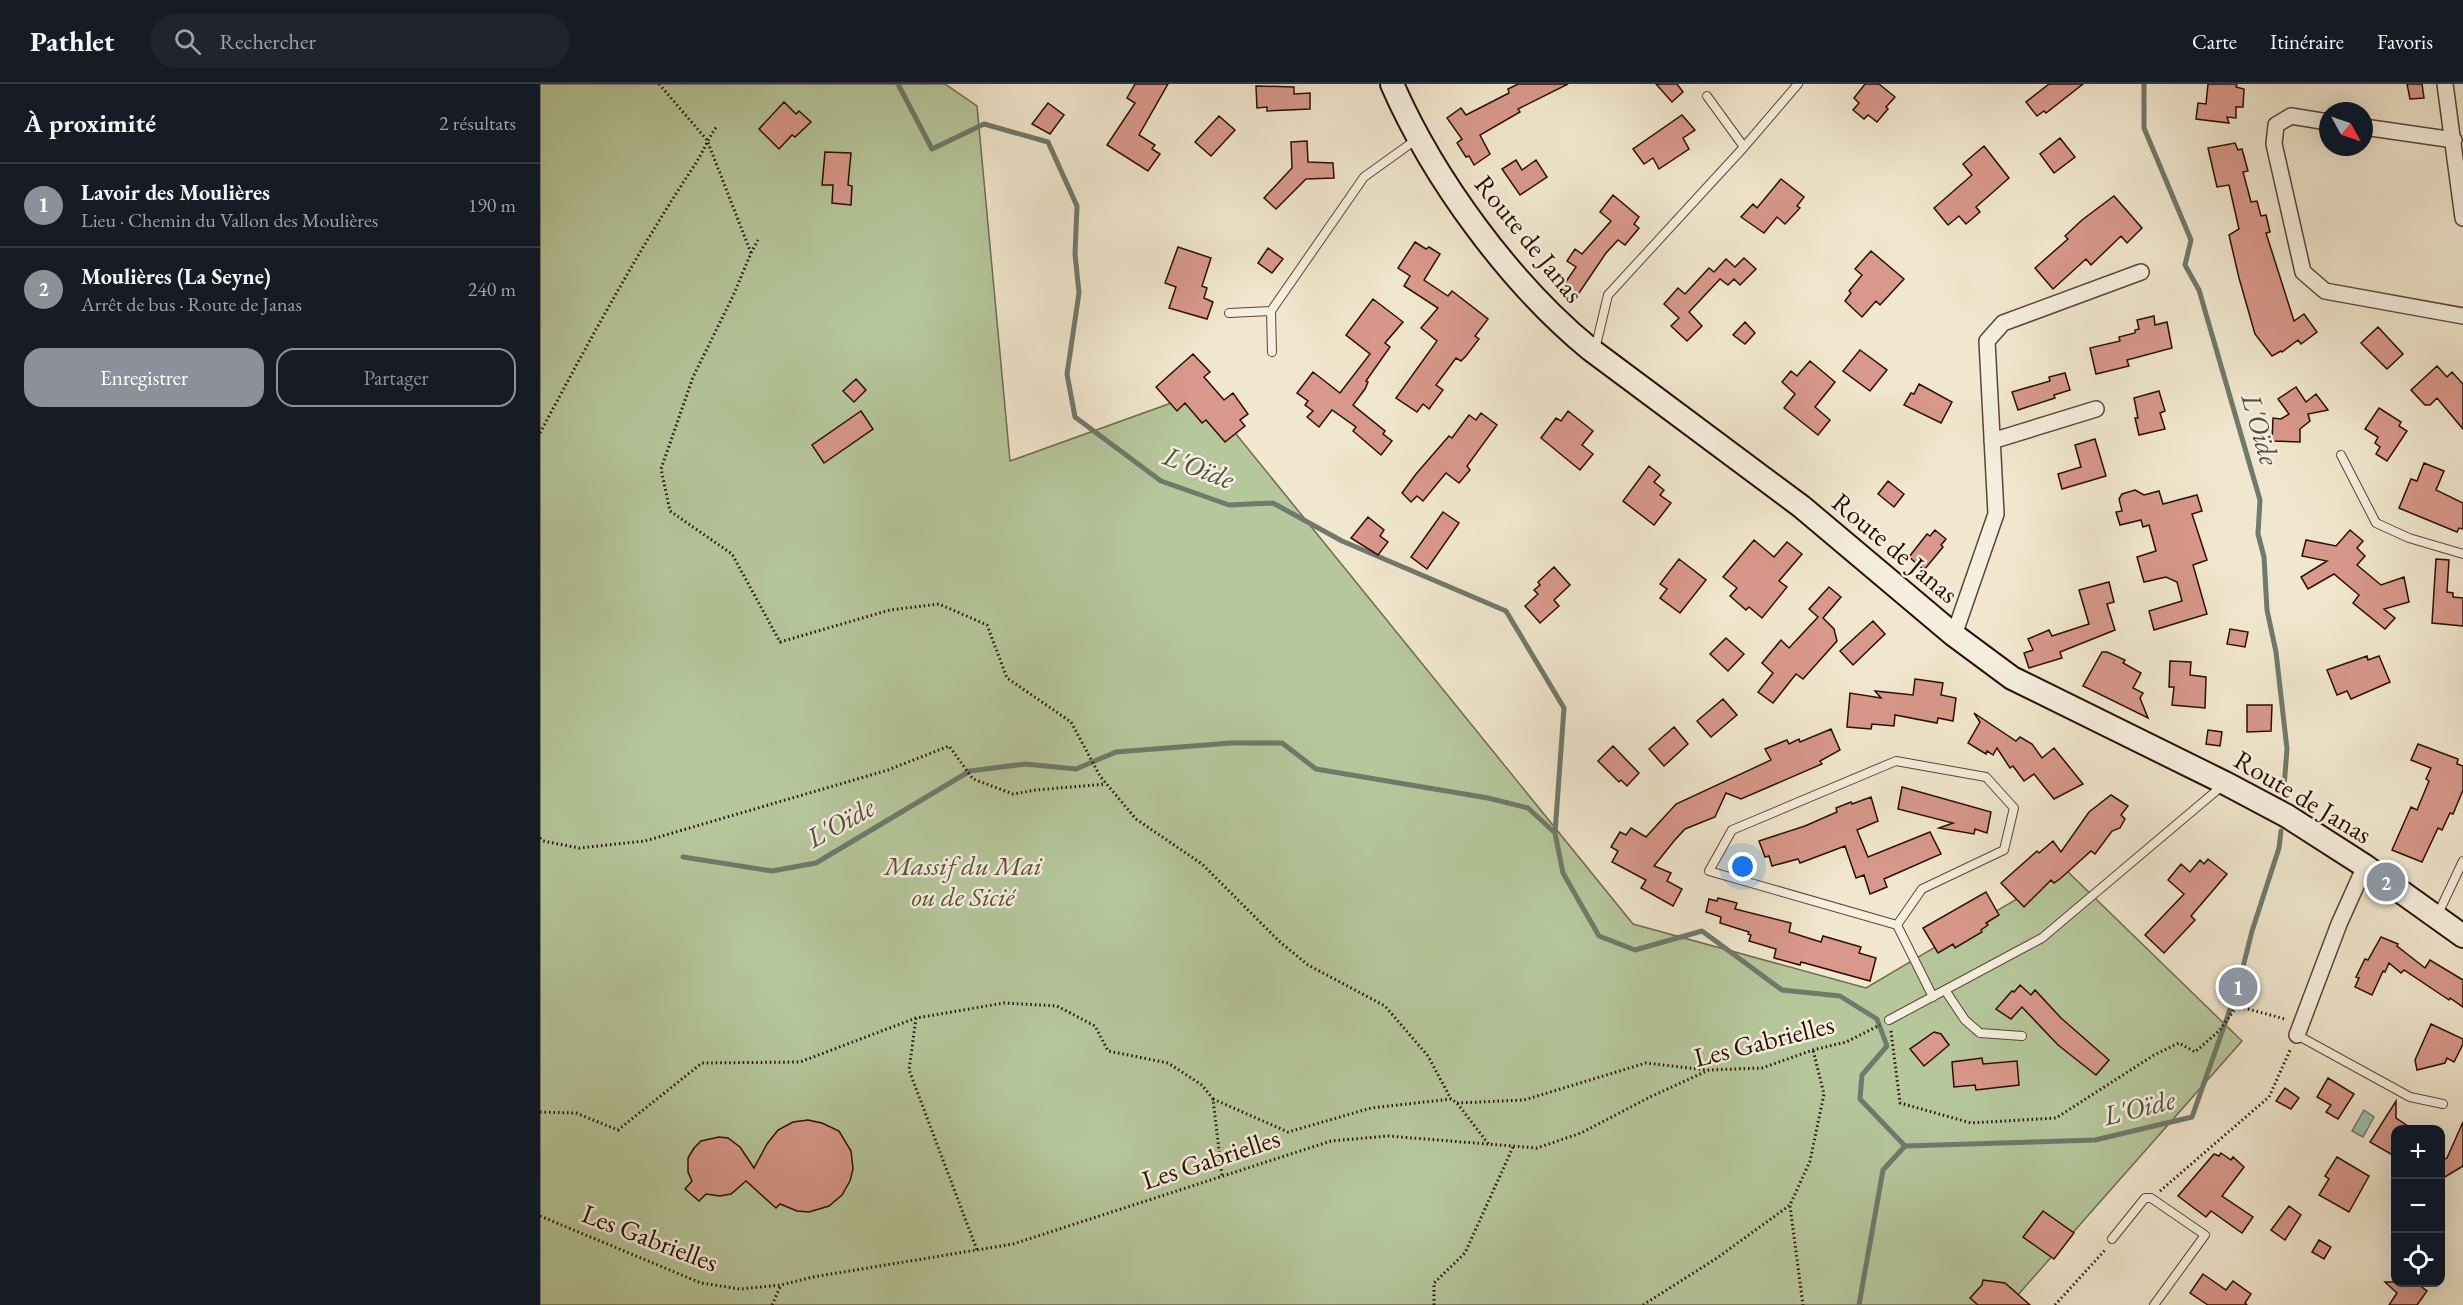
<!DOCTYPE html>
<html lang="fr">
<head>
<meta charset="utf-8">
<style>
  :root { --surface:#171b24; --page:#20242c; --text:#f1f3f6; --muted:#9ea1a6; --line:#363941; --accent:#8c9099 }
  body { margin:0; font-family:"EB Garamond",serif; background:var(--page); color:var(--text) }
  .controls { position:absolute; right:18px; bottom:18px; display:grid; overflow:hidden; border-radius:12px; box-shadow:0 6px 24px #0002 }
  .controls button { width:54px; height:54px; display:grid; place-items:center; padding:0; border:0; border-bottom:2px solid var(--line); background:var(--surface); color:var(--text); font:30px sans-serif }
  .compass { position:absolute; left:1779px; top:18px; width:54px; height:54px; border-radius:50%; background:var(--surface); box-shadow:0 6px 24px #0002; rotate:130deg }
  .you { position:absolute; left:1203px; top:783px; width:21px; height:21px; margin:-15px; border:4px solid #fff; border-radius:50%; background:#1a73e8; box-shadow:0 0 0 9px #1a73e833 }
  .badge { display:grid; place-items:center; width:39px; height:39px; border-radius:50%; background:var(--accent); color:#fff; font-size:20px; font-weight:700 }
  .pin { position:absolute; translate:-50% -50%; border:3px solid #fff; box-shadow:0 2px 6px #0006 }
  .list { margin:0; padding:0; list-style:none }
  h2 { display:flex; justify-content:space-between; align-items:center; height:78px; margin:0; padding:0 24px; font-size:26px }
  h2 small { font-size:20px; font-weight:400; color:var(--muted) }
  .list li { display:grid; grid-template-columns:39px 1fr auto; gap:18px; align-items:center; box-sizing:border-box; height:84px; padding:0 24px; border-top:2px solid var(--line) }
  .list b { display:block; font-size:22px; white-space:nowrap }
  .list p { margin:0; font-size:20px; white-space:nowrap; color:var(--muted) }
  .list em { font-size:20px; font-style:normal; color:var(--muted) }
  .actions { display:flex; gap:12px; padding:18px 24px }
  .actions a { flex:1; padding:14px 0; border:2px solid var(--accent); border-radius:18px; text-align:center; font-size:21px; color:var(--accent) }
  .actions .main { background:var(--accent); color:#fff }
  .icon { flex:none; width:33px; height:33px; fill:none; stroke:currentColor; stroke-width:2; stroke-linecap:round; stroke-linejoin:round }
  .map { position:relative; flex:none; width:1923px; height:1221px; overflow:hidden }
  header { display:flex; align-items:center; gap:36px; box-sizing:border-box; height:84px; padding:0 30px; background:var(--surface); border-bottom:2px solid var(--line) }
  header strong { font-size:28px }
  nav { display:flex; gap:33px; margin-inline-start:auto; font-size:21px }
  .search { width:420px; height:54px; background:var(--page); display:flex; align-items:center; gap:15px; box-sizing:border-box; padding:0 21px; border-radius:33px; color:var(--muted); font-size:22px }
  main { display:flex }
  aside { flex:1; background:var(--surface) }
  .map>svg:first-child { display:block }
</style>
</head>
<body>
<header>
<strong>Pathlet</strong>
<div class="search"><svg class="icon" aria-label="search" viewBox="0 0 24 24"><circle cx="10" cy="10" r="6"/><path d="M15 15l6 6"/></svg>Rechercher</div>
<nav><a>Carte</a><a>Itinéraire</a><a>Favoris</a></nav>
</header>
<main>
<aside>
<h2>À proximité<small>2 résultats</small></h2>
<ul class="list">
<li><span class="badge">1</span><div><b>Lavoir des Moulières</b><p>Lieu · Chemin du Vallon des Moulières</p></div><em>190 m</em></li>
<li><span class="badge">2</span><div><b>Moulières (La Seyne)</b><p>Arrêt de bus · Route de Janas</p></div><em>240 m</em></li>
</ul>
<div class="actions"><a class="main">Enregistrer</a><a>Partager</a></div>
</aside>
<div class="map">
<svg width="1923" height="1221" viewBox="0 0 1923 1221">
  <rect width="100%" height="100%" fill="#f1e7ce"/>
  <filter id="stains"><feTurbulence type="fractalNoise" baseFrequency=".00333" numOctaves="4"/><feColorMatrix values="0 0 0 0 .2 0 0 0 0 .09 0 0 0 0 .02 0 0 0 .5 -.17"/></filter>
  <radialGradient id="worn" r=".72"><stop offset=".6" stop-color="#630" stop-opacity="0"/><stop offset="1" stop-color="#630" stop-opacity=".3"/></radialGradient>
  <path fill="#b6c79c" stroke="#706a50" stroke-width="1.5" d="M0,0H405L437,22L470,377L662,308L1093,840L1326,904L1526,786L1702,957L1469,1221H0Z"/>
  <path fill="#9cc1b1" stroke="#6f796c" stroke-width="1.5" d="M1824,1026L1834,1033L1823,1053L1812,1047Z"/>
  <g fill="none" stroke-linecap="round" stroke-linejoin="round">
    <path stroke="#6f796c" stroke-width="5" d="M358,0L392,65L444,40L508,58L537,122L535,170L539,209L527,290L535,333L621,397L689,421L733,419L802,457L966,527L1024,624L1015,749L1023,789L1059,852L1095,866L1162,847L1242,906L1300,912L1337,935L1347,962L1322,991L1320,1015L1365,1062
      M1604,0V44L1651,156L1645,181L1659,206L1720,416L1718,450L1724,473L1727,526L1736,568L1747,665L1743,716
      M143,773L232,787L276,779L430,687L485,680L536,685L576,668L691,659H742L776,685L948,714L988,724L1015,749
      M1319,1221L1343,1086L1365,1062L1555,1056L1652,1033L1698,903L1712,847L1739,764L1741,747"/>
  </g>
  <path fill="#d8988b" stroke="#2b0e05" stroke-width="1.5" d="M595,0H628L599,51L615,61L612,65L620,70L608,87L567,61L595,19L587,14Z
    M978,0H1028L978,25L980,28L940,51L950,70L934,81L929,72L926,73L917,59L922,55L907,34L921,24L926,31L969,9L968,5Z
    M1116,0H1137L1143,8L1132,18Z
    M1325,0H1339L1355,13L1346,23L1348,25L1337,38L1328,31L1324,35L1313,26L1319,19L1314,14Z
    M1509,0H1543L1506,29L1504,27L1497,32L1486,18Z
    M1668,0H1697L1696,3L1704,5L1703,23H1696V34L1687,33L1689,39L1656,35L1658,19L1666,20Z
    M1867,0H1882L1884,14L1870,15Z
    M716,2L754,3V10L770,9V25L727,27V23L717,24Z
    M244,18L256,30L259,27L271,38L255,53L252,51L239,65L219,45Z
    M508,19L524,31L510,50L492,40Z
    M1142,31L1155,46L1143,54L1149,65L1119,85L1113,74L1104,80L1093,65Z
    M679,32L695,46L671,72L655,58Z
    M1520,54L1535,73L1514,89L1500,70Z
    M767,57L768,78L793,79L794,94L766,95L736,125L724,114L752,84L751,58Z
    M1695,59L1698,66L1702,65L1708,87L1703,88L1711,118L1717,117L1721,132L1726,131L1730,148L1726,149L1754,237L1764,230L1777,248L1761,260L1758,256L1742,268L1741,267L1732,272L1715,250L1699,194L1689,151L1699,145L1689,101L1677,103L1668,64Z
    M1444,62L1469,94L1436,123L1440,128L1426,140L1419,132L1408,141L1394,124L1432,91L1423,80Z
    M285,68L311,69L308,101L312,102L311,121L292,119L293,101H282Z
    M976,76L982,86L996,76L1007,93L980,111L962,85Z
    M1241,95L1264,113L1257,122L1260,124L1245,140L1237,133L1224,149L1201,133L1213,120L1217,124Z
    M1073,111L1099,133L1094,140L1099,144L1085,161L1078,156L1066,169L1035,215L1021,205L1036,183L1027,177L1035,165L1042,170L1071,137L1060,128Z
    M1574,112L1602,144L1587,159L1581,152L1551,181L1546,175L1513,205L1495,184L1528,155L1525,152L1542,136Z
    M875,158L886,165L889,163L900,170L884,196L908,212L912,207L948,235L935,252L939,255L926,272L921,277L916,274L896,301L903,306L889,325L883,320L877,328L856,314L897,257L881,244L898,224L864,202L870,192L858,184Z
    M638,163L671,174L662,202L667,204L664,214L673,218L667,235L629,224L636,203L625,199Z
    M728,164L743,175L732,189L718,179Z
    M1331,167L1364,195L1340,221L1336,217L1322,233L1305,217L1311,209L1309,207L1322,191L1315,185Z
    M1204,174L1216,185L1200,201L1194,195L1188,201L1180,195L1149,228L1162,242L1147,257L1131,242L1139,234L1124,220L1138,204L1145,210L1169,184L1174,188L1186,175L1195,183Z
    M833,215L863,238L845,259L850,263L826,297L828,298L825,305L813,321L845,347L843,350L852,357L841,371L813,347L816,343L792,326L779,343L767,333L773,327L765,321L768,317L757,309L773,288L800,309L830,270L806,251Z
    M1614,232L1615,241L1627,238L1632,264L1587,276L1589,282L1556,290L1550,264L1580,257L1579,253L1595,249V246L1599,245L1597,236Z
    M1205,238L1215,249L1205,260L1193,251Z
    M1838,243L1863,270L1847,285L1821,259Z
    M1320,266L1347,286L1330,307L1303,287Z
    M653,270L670,288L664,293L684,316L693,309L708,330L700,336L705,342L685,358L666,336L662,339L645,319L637,327L616,303Z
    M1270,277L1295,298L1275,323L1290,336L1278,351L1244,324L1255,310L1242,298L1251,287L1257,292Z
    M1897,282L1907,293L1912,288L1923,300V345L1897,314L1890,321H1885L1871,306Z
    M1525,289L1530,306L1514,311L1515,314L1478,326L1472,308L1510,297L1509,293Z
    M316,295L326,306L314,318L303,307Z
    M1379,300L1412,318L1401,339L1364,321L1371,309L1374,310Z
    M1756,303L1766,318L1776,310L1788,326L1768,330L1770,337L1760,345V358L1732,357L1733,334L1741,335L1749,330L1738,315Z
    M1619,307L1625,327L1620,329L1625,345L1599,351L1595,334H1598L1594,314Z
    M1839,324L1861,338L1859,342L1867,347L1847,377L1836,370L1840,363L1835,359L1838,353L1825,345Z
    M321,327L333,345L284,379L272,361Z
    M1028,327L1053,347L1042,361L1053,370L1040,386L1001,354L1016,334L1021,337Z
    M941,329L957,341L927,382L930,386L919,399L906,389L883,417L877,412L871,418L862,409L876,390L909,352L912,354L929,331L936,336Z
    M1555,355L1566,392L1522,405L1518,390L1541,383L1535,361Z
    M1884,379L1904,387L1896,406L1923,419V445L1919,444L1917,448L1859,424L1871,395L1877,397Z
    M1109,382L1120,391L1114,398L1124,406L1120,411L1131,419L1114,441L1083,417Z
    M1348,397L1364,410L1354,423L1338,410Z
    M1595,406L1604,411L1619,407L1623,420L1657,411L1662,427L1652,430L1667,476L1653,481L1667,530L1614,546L1609,527L1642,517L1637,498L1626,493L1604,498L1597,473L1616,467L1609,441L1603,443L1601,436L1580,441L1576,428L1582,427L1579,415L1582,410Z
    M903,428L919,439L887,485L871,473Z
    M828,433L844,446L840,452L848,458L838,471L811,454Z
    M1395,446L1406,455L1401,461L1403,463L1384,486L1369,473L1387,450L1390,452Z
    M1810,446L1823,457L1817,464L1825,472L1817,481L1841,501L1864,493L1869,518L1844,525L1855,534L1845,545L1813,519L1819,511L1794,490L1768,505L1761,493L1787,477L1762,472L1766,456L1796,462Z
    M1214,456L1234,473L1247,458L1262,470L1239,497L1247,503L1222,534L1209,523L1206,526L1190,512L1197,504L1183,493Z
    M1139,475L1166,496L1140,529L1120,514L1127,505L1120,500Z
    M1896,475L1909,476L1907,508L1913,509V513L1923,514V542L1892,539Z
    M1014,483L1030,501L1014,516L1019,522L1000,539L985,522L998,510L994,506L1000,501L998,498Z
    M1569,498L1574,518L1567,520L1575,546L1520,568L1522,574L1489,584L1484,569L1493,566L1488,555L1509,546L1512,552L1549,540L1539,506Z
    M1289,503L1301,513L1283,534L1294,545L1297,557L1263,595L1256,590L1233,619L1218,608L1233,589L1222,579L1241,556L1249,564L1278,533L1269,525Z
    M1333,537L1345,550L1313,581L1300,567Z
    M1690,545L1708,548L1705,563L1687,560Z
    M1186,554L1204,570L1188,587L1170,570Z
    M1562,568H1567L1585,576L1583,579L1601,589L1593,604L1603,609L1600,614L1608,634L1543,602Z
    M1827,572L1828,576L1839,572L1850,598L1811,615L1807,607L1797,611L1787,586Z
    M1630,577L1651,578L1650,591L1666,593L1665,624L1632,621L1634,603H1629Z
    M1375,595L1403,599L1401,611L1416,614L1413,637L1398,634L1397,639L1355,631L1354,642L1332,640L1331,645L1307,643L1310,609L1341,614L1335,607L1373,611Z
    M1183,615L1197,631L1171,653L1157,637Z
    M1707,621H1732L1731,647L1707,648Z
    M1434,629L1476,657L1480,653L1492,660L1502,674L1514,664L1543,700L1514,715L1494,690L1484,697L1473,682L1470,684L1457,664L1453,671L1447,667L1446,670L1428,659L1440,638Z
    M1134,643L1148,660L1124,682L1109,665Z
    M1291,645L1300,666L1280,677L1282,680L1201,715L1186,709L1175,733L1145,745L1134,757L1114,782L1131,789L1127,797L1142,805L1133,822L1101,804L1106,796L1072,778L1078,767L1071,763L1080,748L1086,751L1091,744L1106,753L1136,720L1231,676L1225,665L1247,656L1249,660L1259,655L1260,658Z
    M1668,646L1682,648L1680,662L1666,660Z
    M1878,660L1918,675L1917,680L1923,682V706L1913,730L1910,729L1902,746L1898,744L1882,778L1852,766L1871,723L1877,726L1889,697L1886,695L1891,684L1871,676Z
    M1073,662L1099,689L1087,702L1081,696L1079,698L1058,677Z
    M1362,703L1451,728L1447,749L1435,745L1434,750L1399,744L1413,739L1358,725Z
    M1571,711L1588,722L1581,731L1585,735L1580,744L1572,747L1555,770L1551,767L1521,794L1514,799L1511,796L1484,823L1461,799L1497,767L1499,769L1513,757L1521,768L1549,728Z
    M1331,713L1338,737L1317,746L1328,773L1390,748L1401,770L1344,795L1347,803L1330,810L1324,791L1316,794L1305,762L1260,779L1258,775L1232,782L1229,772L1225,773L1219,757L1265,742L1297,728L1296,724L1311,718L1312,720Z
    M1668,775L1687,790L1651,832L1655,836L1624,869L1605,851L1644,810L1628,796L1641,780L1650,788L1660,776L1664,780Z
    M1446,808L1459,831L1446,839L1448,841L1441,846L1442,848L1415,864L1413,860L1398,869L1383,844Z
    M1178,814L1197,819L1195,825L1251,839L1249,848L1281,858L1283,852L1321,863L1319,869L1336,874L1330,897L1261,878L1260,881L1234,874L1236,865L1209,857L1211,851L1208,850L1209,848L1180,839L1181,833L1166,828L1169,815L1177,817Z
    M1841,853L1858,860L1857,862L1885,884L1890,876L1923,896V923L1910,914L1909,916L1864,886L1861,889L1849,879L1845,888L1843,887L1832,911L1815,903L1819,894L1816,893L1825,875L1828,876Z
    M1480,901L1491,911L1495,906L1521,934L1569,976L1556,991L1518,961L1482,923L1471,935L1456,925L1472,907L1474,908Z
    M1891,940L1923,955V960L1914,978L1907,974L1905,979L1877,986L1875,976Z
    M1394,948L1401,950L1409,961L1384,982L1370,965Z
    M1442,974L1443,980L1477,977L1479,1001L1436,1006L1435,1001L1414,1003L1412,978Z
    M1788,994L1814,1010L1798,1035L1786,1028L1791,1021L1777,1013Z
    M1745,1004L1759,1014L1751,1025L1736,1017Z
    M1856,1017V1034L1874,1046H1856V1073L1830,1058Z
    M268,1036L282,1039L299,1047L311,1067L313,1085L310,1097L302,1111L289,1122L269,1128L257,1127L240,1120L236,1124L206,1097L191,1110L180,1112L166,1110L159,1117L145,1105L152,1097L148,1088V1074L154,1064L161,1057L179,1053L188,1054L200,1063L214,1084L227,1060L238,1046L253,1038Z
    M1923,1038V1082L1900,1096V1077L1907,1074Z
    M1681,1069L1691,1076L1693,1073L1704,1083L1682,1112L1713,1133L1702,1149L1671,1127L1666,1133L1638,1112L1674,1070L1679,1072Z
    M1797,1073L1829,1092L1809,1128L1779,1111L1789,1095L1785,1092Z
    M1749,1122L1761,1131L1745,1156L1731,1146Z
    M1503,1127L1534,1149L1514,1175L1483,1153Z
    M1779,1156L1791,1163L1784,1175L1772,1168Z
    M1663,1190L1686,1206L1693,1197L1711,1210L1705,1219L1707,1221H1668L1650,1209Z
    M1443,1196L1465,1199L1490,1221H1438L1430,1214L1442,1201Z
    M1845,1198H1875L1887,1207L1877,1221H1849L1857,1209Z"/>
  <g fill="none" stroke-linecap="round" stroke-linejoin="round">
    <g stroke="#5c4437" stroke-width="10">
      <path id="lane" d="M1167,12L1204,63
        M731,227L732,268
        M689,229L731,227L824,93L877,55
        M1051,264L1057,257L1068,211L1204,63L1258,0
        M1801,371L1836,439L1869,454L1923,470
        M1897,832L1923,777
        M1357,841L1169,787L1192,746L1356,677L1446,693L1474,724L1464,766L1382,805L1357,841L1393,913
        M1405,906L1425,936L1440,949L1482,952
        M1349,936L1502,854L1682,702
        M1757,951L1870,1013L1903,1020
        M1572,1155L1605,1114H1611L1665,1151L1614,1221"/>
    </g>
    <g stroke="#5c4437" stroke-width="18">
      <path id="street" d="M1905,0L1923,134
        M1788,38L1751,32L1736,41L1734,60L1763,188L1785,207L1923,232
        M1824,43L1914,56
        M1452,357L1556,325
        M1414,551L1456,430L1447,257L1463,239L1601,188
        M1757,951L1799,840L1825,782"/>
    </g>
    <g stroke="#2b0e05" stroke-width="26">
      <path id="secondary" d="M852,0C894,96 970,199 1050,265L1262,423L1414,551L1472,594L1685,699L1747,732L1825,782L1923,852"/>
    </g>
    <path stroke="#2b0e05" stroke-width="3" stroke-dasharray="1.5 3" stroke-linecap="butt" d="M119,0L167,56L211,169L193,212L153,293L121,385L130,427L192,470L240,558L350,526L399,520L447,541L467,594L531,638L560,692L596,735L662,780L740,858L768,881L845,922L888,972L911,1015
      M211,169L218,156
      M0,349C48,259 96,170 152,85C162,71 167,56 177,42
      M0,754L3,757L39,764L105,757L348,686L409,662L433,695L473,710L496,706L566,700
      M376,934L369,986L437,1166
      M1351,947L1360,1019L1431,1039L1516,1034L1614,971L1639,959L1655,968L1679,947L1697,922L1745,935
      M673,1015L748,1048L831,1024L911,1015L917,1019L950,1062
      M917,1019L984,1016L1106,979L1167,986
      M0,1028L36,1029L78,1046L162,979L260,978L376,934L464,919L517,922L555,942L568,967L628,979L662,1001L673,1015L682,1092
      M1620,1107L1729,1013L1751,964
      M1250,1122L1263,1221
      M0,1132L161,1199L200,1205L241,1201L273,1193L473,1160L791,1057L848,1052L997,1064L1041,1049L1110,1013L1169,986L1222,984L1273,966L1306,958L1340,941
      M232,1221L241,1201
      M894,1221V1199L925,1169L973,1063
      M1103,1221L1177,1174L1250,1121L1270,1077L1284,1010L1273,966
      M1515,1221L1566,1165"/>
    <use href="#lane" stroke="#f6efdf" stroke-width="8"/>
    <use href="#street" stroke="#f6efdf" stroke-width="15"/>
    <use href="#secondary" stroke="#f6efdf" stroke-width="22"/>
  </g>
  <g text-anchor="middle" stroke-width="5" stroke-linejoin="round" paint-order="stroke">
    <g font-size="27" fill="#2b0e05" stroke="#f6efdf">
      <text transform="translate(989 155) rotate(51)" y="9">Route de Janas</text>
      <text transform="translate(1355 464) rotate(40)" y="9">Route de Janas</text>
      <text transform="translate(1763 713) rotate(31)" y="9">Route de Janas</text>
      <text transform="translate(1224 957) rotate(-14)" y="9">Les Gabrielles</text>
      <text transform="translate(671 1075) rotate(-18)" y="9">Les Gabrielles</text>
      <text transform="translate(110 1154) rotate(21)" y="9">Les Gabrielles</text>
    </g>
    <g font-size="27" font-style="italic" fill="#5c4f3a" stroke="#f6efdf">
      <text x="423" y="791">Massif du Mai<tspan x="423" dy="31">ou de Sicié</tspan></text>
    </g>
    <g font-size="28" font-style="italic" fill="#534d41" stroke="#f6efdf">
      <text transform="translate(1721 345) rotate(74)" y="10">L'Oïde</text>
      <text transform="translate(659 383) rotate(21)" y="10">L'Oïde</text>
      <text transform="translate(300 738) rotate(-29)" y="10">L'Oïde</text>
      <text transform="translate(1599 1023) rotate(-14)" y="10">L'Oïde</text>
    </g>
  </g>
  <rect width="100%" height="100%" filter="url(#stains)"/>
  <rect width="100%" height="100%" fill="url(#worn)"/>
</svg>
<div class="controls">
<button>+</button>
<button>−</button>
<button><svg class="icon" aria-label="locate" viewBox="0 0 24 24"><circle cx="12" cy="12" r="6"/><path d="M12 2v4M12 18v4M2 12h4M18 12h4"/></svg></button>
</div>
<svg class="compass" viewBox="-18 -18 36 36"><path d="M0-13l5 13h-10z" fill="#e53935"/><path d="M0 13l5-13h-10z" fill="#9ea1a6"/></svg>
<div class="you"></div>
<div class="pin badge" style="left:1698px;top:903px">1</div>
<div class="pin badge" style="left:1846px;top:798px">2</div>
</div>
</main>
</body>
</html>
